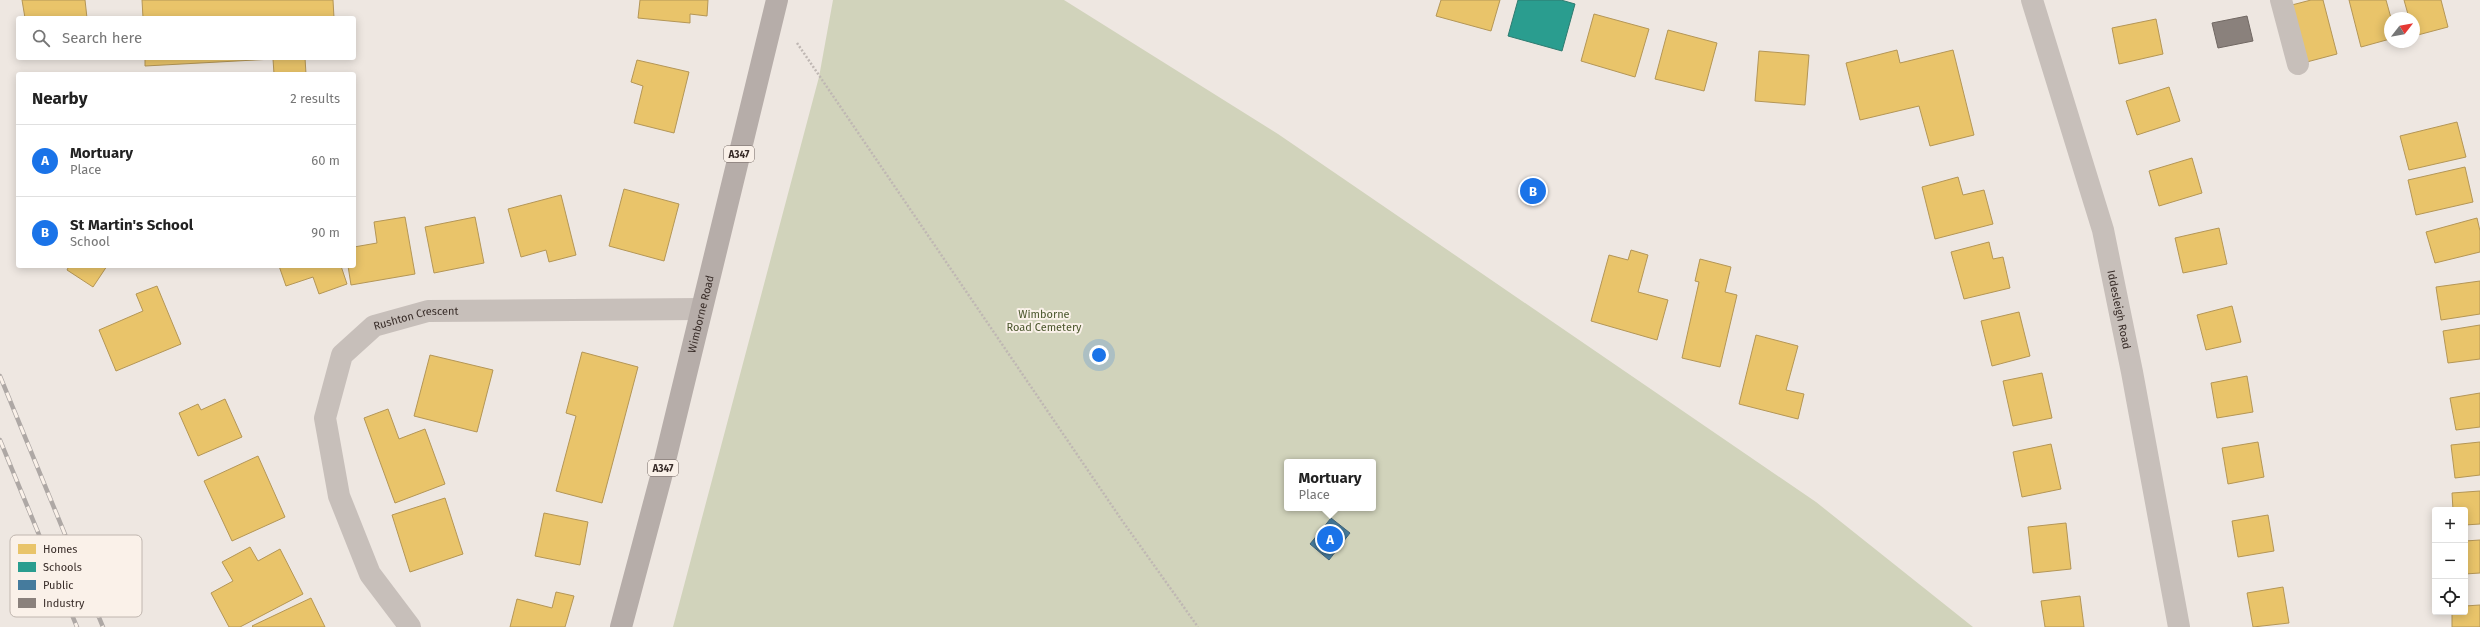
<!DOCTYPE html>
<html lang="en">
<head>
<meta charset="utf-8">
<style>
  :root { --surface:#fff; --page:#f2f2f2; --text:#222; --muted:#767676; --line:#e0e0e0; --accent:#1a73e8 }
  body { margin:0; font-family:"Fira Sans",sans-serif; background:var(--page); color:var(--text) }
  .controls { position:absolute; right:12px; bottom:12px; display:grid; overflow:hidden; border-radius:4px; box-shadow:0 2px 10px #0003 }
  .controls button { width:36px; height:36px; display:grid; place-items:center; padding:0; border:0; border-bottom:1px solid var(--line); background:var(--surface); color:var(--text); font:20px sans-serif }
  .compass { position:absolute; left:2384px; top:12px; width:36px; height:36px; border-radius:50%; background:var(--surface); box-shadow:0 2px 10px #0003; rotate:59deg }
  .you { position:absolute; left:1099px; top:355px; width:14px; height:14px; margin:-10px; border:3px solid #fff; border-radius:50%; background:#1a73e8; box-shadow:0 0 0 6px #1a73e833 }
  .badge { display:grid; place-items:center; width:26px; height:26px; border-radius:50%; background:var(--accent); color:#fff; font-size:13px; font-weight:700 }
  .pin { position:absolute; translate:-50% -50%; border:2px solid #fff; box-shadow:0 1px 4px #0006 }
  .popup { position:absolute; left:1284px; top:459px; width:92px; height:52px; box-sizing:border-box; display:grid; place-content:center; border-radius:4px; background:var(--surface); filter:drop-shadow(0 1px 3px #0005); font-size:13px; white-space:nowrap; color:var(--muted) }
  .popup b { font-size:15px; color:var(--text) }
  .popup::after { content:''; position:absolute; left:50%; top:100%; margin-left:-8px; border:8px solid transparent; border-top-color:var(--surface) }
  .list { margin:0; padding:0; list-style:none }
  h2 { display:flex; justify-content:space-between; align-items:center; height:52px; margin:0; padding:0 16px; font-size:17px }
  h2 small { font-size:13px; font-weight:400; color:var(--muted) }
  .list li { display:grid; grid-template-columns:26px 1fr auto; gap:12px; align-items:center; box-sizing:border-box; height:72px; padding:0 16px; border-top:1px solid var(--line) }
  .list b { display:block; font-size:15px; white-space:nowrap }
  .list p { margin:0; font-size:13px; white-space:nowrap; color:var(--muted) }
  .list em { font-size:13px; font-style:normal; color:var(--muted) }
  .icon { flex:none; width:22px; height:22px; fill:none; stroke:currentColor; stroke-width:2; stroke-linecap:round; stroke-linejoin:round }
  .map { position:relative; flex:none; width:2480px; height:627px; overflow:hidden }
  .search { position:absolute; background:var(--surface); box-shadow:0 2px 10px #0003; left:16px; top:16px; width:340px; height:44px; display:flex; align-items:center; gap:10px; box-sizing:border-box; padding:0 14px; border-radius:4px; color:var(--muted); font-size:15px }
  .panel { position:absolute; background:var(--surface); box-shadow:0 2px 10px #0003; left:16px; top:72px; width:340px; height:196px; border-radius:4px }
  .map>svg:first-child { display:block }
</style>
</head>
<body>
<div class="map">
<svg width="2480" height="627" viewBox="0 0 2480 627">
  <rect width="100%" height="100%" fill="#eee7e1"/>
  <path fill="#d1d3bb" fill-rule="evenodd" d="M833,0H1064L1278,134L1816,502L1973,627H673L819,77ZM1287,462H1373V508H1287Z"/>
  <path fill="#e9c46a" stroke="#b49656" d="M22,0H85L87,18H25Z
    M142,0H333L334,18H143Z
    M640,0H708L707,16L690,14V23L638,18Z
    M1441,0H1500L1491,31L1436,16Z
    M2311,0H2323L2337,54L2303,63L2288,6Z
    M2349,0H2386L2391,18L2390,39L2361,47Z
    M2404,0H2441L2448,27L2414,36V18H2409Z
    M1594,14L1649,29L1635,77L1581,61Z
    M2156,19L2163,54L2119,64L2112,28Z
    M1668,30L1717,43L1704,91L1655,79Z
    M1897,50L1900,63L1953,50L1974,135L1930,146L1919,106L1860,120L1846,63Z
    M1759,51L1809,55L1805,105L1755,101Z
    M145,58H305L306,74H274L273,59L145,66Z
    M637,60L689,72L674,133L634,123L643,86L631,82Z
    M2169,87L2180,121L2137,135L2126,101Z
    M2457,122L2466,157L2409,170L2400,136Z
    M2192,158L2202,193L2159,206L2149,171Z
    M2465,167L2473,202L2416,215L2408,180Z
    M1958,177L1963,195L1984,190L1993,224L1935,239L1922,187Z
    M624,189L679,204L664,261L609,246Z
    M561,195L576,255L549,262L546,250L521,257L508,209Z
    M405,217L415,274L351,285L348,266H354V247L377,243L374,222Z
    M475,217L484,263L434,273L425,227Z
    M2477,218L2480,231V252L2435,263L2426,232Z
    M2219,228L2227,264L2183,273L2175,238Z
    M1989,242L1993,259L2003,257L2010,288L1964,299L1951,252Z
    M1631,250L1648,255L1638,292L1668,300L1657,340L1591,321L1609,255L1628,260Z
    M1700,259L1731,267L1725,292L1737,295L1720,367L1682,358L1699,282L1695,281Z
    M69,266H107L93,287L67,270Z
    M279,266H341L347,284L319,294L313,277L286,286Z
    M2480,281V314L2441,320L2436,287Z
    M157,286L181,344L116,371L99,330L143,311L136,294Z
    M2232,306L2241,342L2206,350L2197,315Z
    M2019,312L2030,356L1992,366L1981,321Z
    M2480,325V359L2448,363L2443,331Z
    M1756,335L1798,346L1786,390L1804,394L1798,419L1739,404Z
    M582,352L638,367L602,503L556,491L576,416L566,413Z
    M430,355L493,370L477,432L414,416Z
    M2042,373L2052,418L2013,426L2003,381Z
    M2247,376L2253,412L2217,418L2211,383Z
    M2480,393V427L2456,430L2450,398Z
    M225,399L242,437L198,456L179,413L198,404L201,410Z
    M388,409L399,439L425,429L445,484L395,503L364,418Z
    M2258,442L2264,477L2228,484L2222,448Z
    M2480,442V475L2455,478L2451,445Z
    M2051,444L2061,489L2022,497L2013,452Z
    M258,456L285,517L232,541L204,481Z
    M2480,491V524L2465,525V510H2453L2452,493Z
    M445,498L463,554L410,572L392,515Z
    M544,513L588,522L580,565L535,556Z
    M2268,515L2274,551L2238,557L2232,521Z
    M2066,523L2071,569L2033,573L2028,527Z
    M2480,540V573L2465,574V541Z
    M250,547L258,561L280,549L303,594L240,627H229L211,593L233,581L222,562Z
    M2283,587L2289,623L2253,627L2247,593Z
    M556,592L574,596L565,627H510L517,599L552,608Z
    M2080,596L2084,627H2045L2041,601Z
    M311,598L325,627H253L252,626Z
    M2480,605V627H2452V612H2465V606Z"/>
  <path fill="#2a9d8f" stroke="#2e7b70" d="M1518,0H1561L1575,4L1562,51L1508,36Z"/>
  <path fill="#457b9d" stroke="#41637a" d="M1331,518L1350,533L1329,560L1310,544Z"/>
  <path fill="#8a817c" stroke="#716863" d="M2247,16L2253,41L2218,48L2212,23Z"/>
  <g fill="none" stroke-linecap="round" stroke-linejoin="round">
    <path stroke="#bfb7b3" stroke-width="2.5" stroke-dasharray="2 2" stroke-linecap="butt" d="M797,43L1121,519L1198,627"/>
    <g stroke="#c7bfba" stroke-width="22">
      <path id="s1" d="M2032,0L2103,230L2132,372L2179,627"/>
      <path d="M2281,0L2298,64"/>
      <path id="s2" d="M410,627L370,574L339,496L325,418L342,355L374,326L428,311L701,309"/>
    </g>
    <path stroke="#b6ada9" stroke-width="22" id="s3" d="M621,627L661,477L777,0"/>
    <g stroke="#aea8a5" stroke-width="4.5">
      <path id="rail" d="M0,376L103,627
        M0,440L77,627"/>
    </g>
    <use href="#rail" stroke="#faf1e9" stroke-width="3" stroke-dasharray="9" stroke-linecap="butt"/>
  </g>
  <g text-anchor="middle" stroke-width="4" stroke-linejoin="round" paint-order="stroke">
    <g fill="#faf1e9" stroke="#726762" stroke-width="1">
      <rect x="724" y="146" width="30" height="16" rx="3"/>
      <rect x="648" y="460" width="30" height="16" rx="3"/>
    </g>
    <g font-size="10" font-weight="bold" fill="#382c28">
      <text x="739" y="158">A347</text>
      <text x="663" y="472">A347</text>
    </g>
    <g font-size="11" fill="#382c28" stroke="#faf1e9">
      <text dy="4" stroke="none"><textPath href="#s1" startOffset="322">Iddesleigh Road</textPath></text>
      <text dy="4" stroke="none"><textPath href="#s3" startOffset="323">Wimborne Road</textPath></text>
      <text dy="4" stroke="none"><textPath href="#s2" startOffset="381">Rushton Crescent</textPath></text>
    </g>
    <g font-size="11" fill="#4a562c" stroke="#faf1e9">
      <text x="1044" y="318">Wimborne<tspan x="1044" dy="13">Road Cemetery</tspan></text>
    </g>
  </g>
  <rect x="10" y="535" width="132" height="82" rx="6" fill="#faf1e9" stroke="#c0b6af" stroke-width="1"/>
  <rect x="18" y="544" width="18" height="10" fill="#e9c46a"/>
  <rect x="18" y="562" width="18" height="10" fill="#2a9d8f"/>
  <rect x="18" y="580" width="18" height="10" fill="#457b9d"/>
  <rect x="18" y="598" width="18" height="10" fill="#8a817c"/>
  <g font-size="11" fill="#382c28">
    <text x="43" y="553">Homes</text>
    <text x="43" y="571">Schools</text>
    <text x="43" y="589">Public</text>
    <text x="43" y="607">Industry</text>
  </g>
</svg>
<div class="controls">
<button>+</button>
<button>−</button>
<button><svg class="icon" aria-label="locate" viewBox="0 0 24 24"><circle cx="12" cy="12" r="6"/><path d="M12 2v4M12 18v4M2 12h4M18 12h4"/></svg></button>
</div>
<svg class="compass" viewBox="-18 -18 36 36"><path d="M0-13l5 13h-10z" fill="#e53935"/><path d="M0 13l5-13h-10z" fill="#767676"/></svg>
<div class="you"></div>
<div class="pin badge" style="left:1330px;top:539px">A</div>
<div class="popup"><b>Mortuary</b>Place</div>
<div class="pin badge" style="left:1533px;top:191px">B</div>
<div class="search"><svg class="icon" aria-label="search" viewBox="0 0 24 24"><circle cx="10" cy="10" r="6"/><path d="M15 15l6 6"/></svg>Search here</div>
<section class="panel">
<h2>Nearby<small>2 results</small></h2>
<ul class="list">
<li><span class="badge">A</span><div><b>Mortuary</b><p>Place</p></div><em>60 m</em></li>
<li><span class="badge">B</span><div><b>St Martin's School</b><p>School</p></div><em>90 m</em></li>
</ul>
</section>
</div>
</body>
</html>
